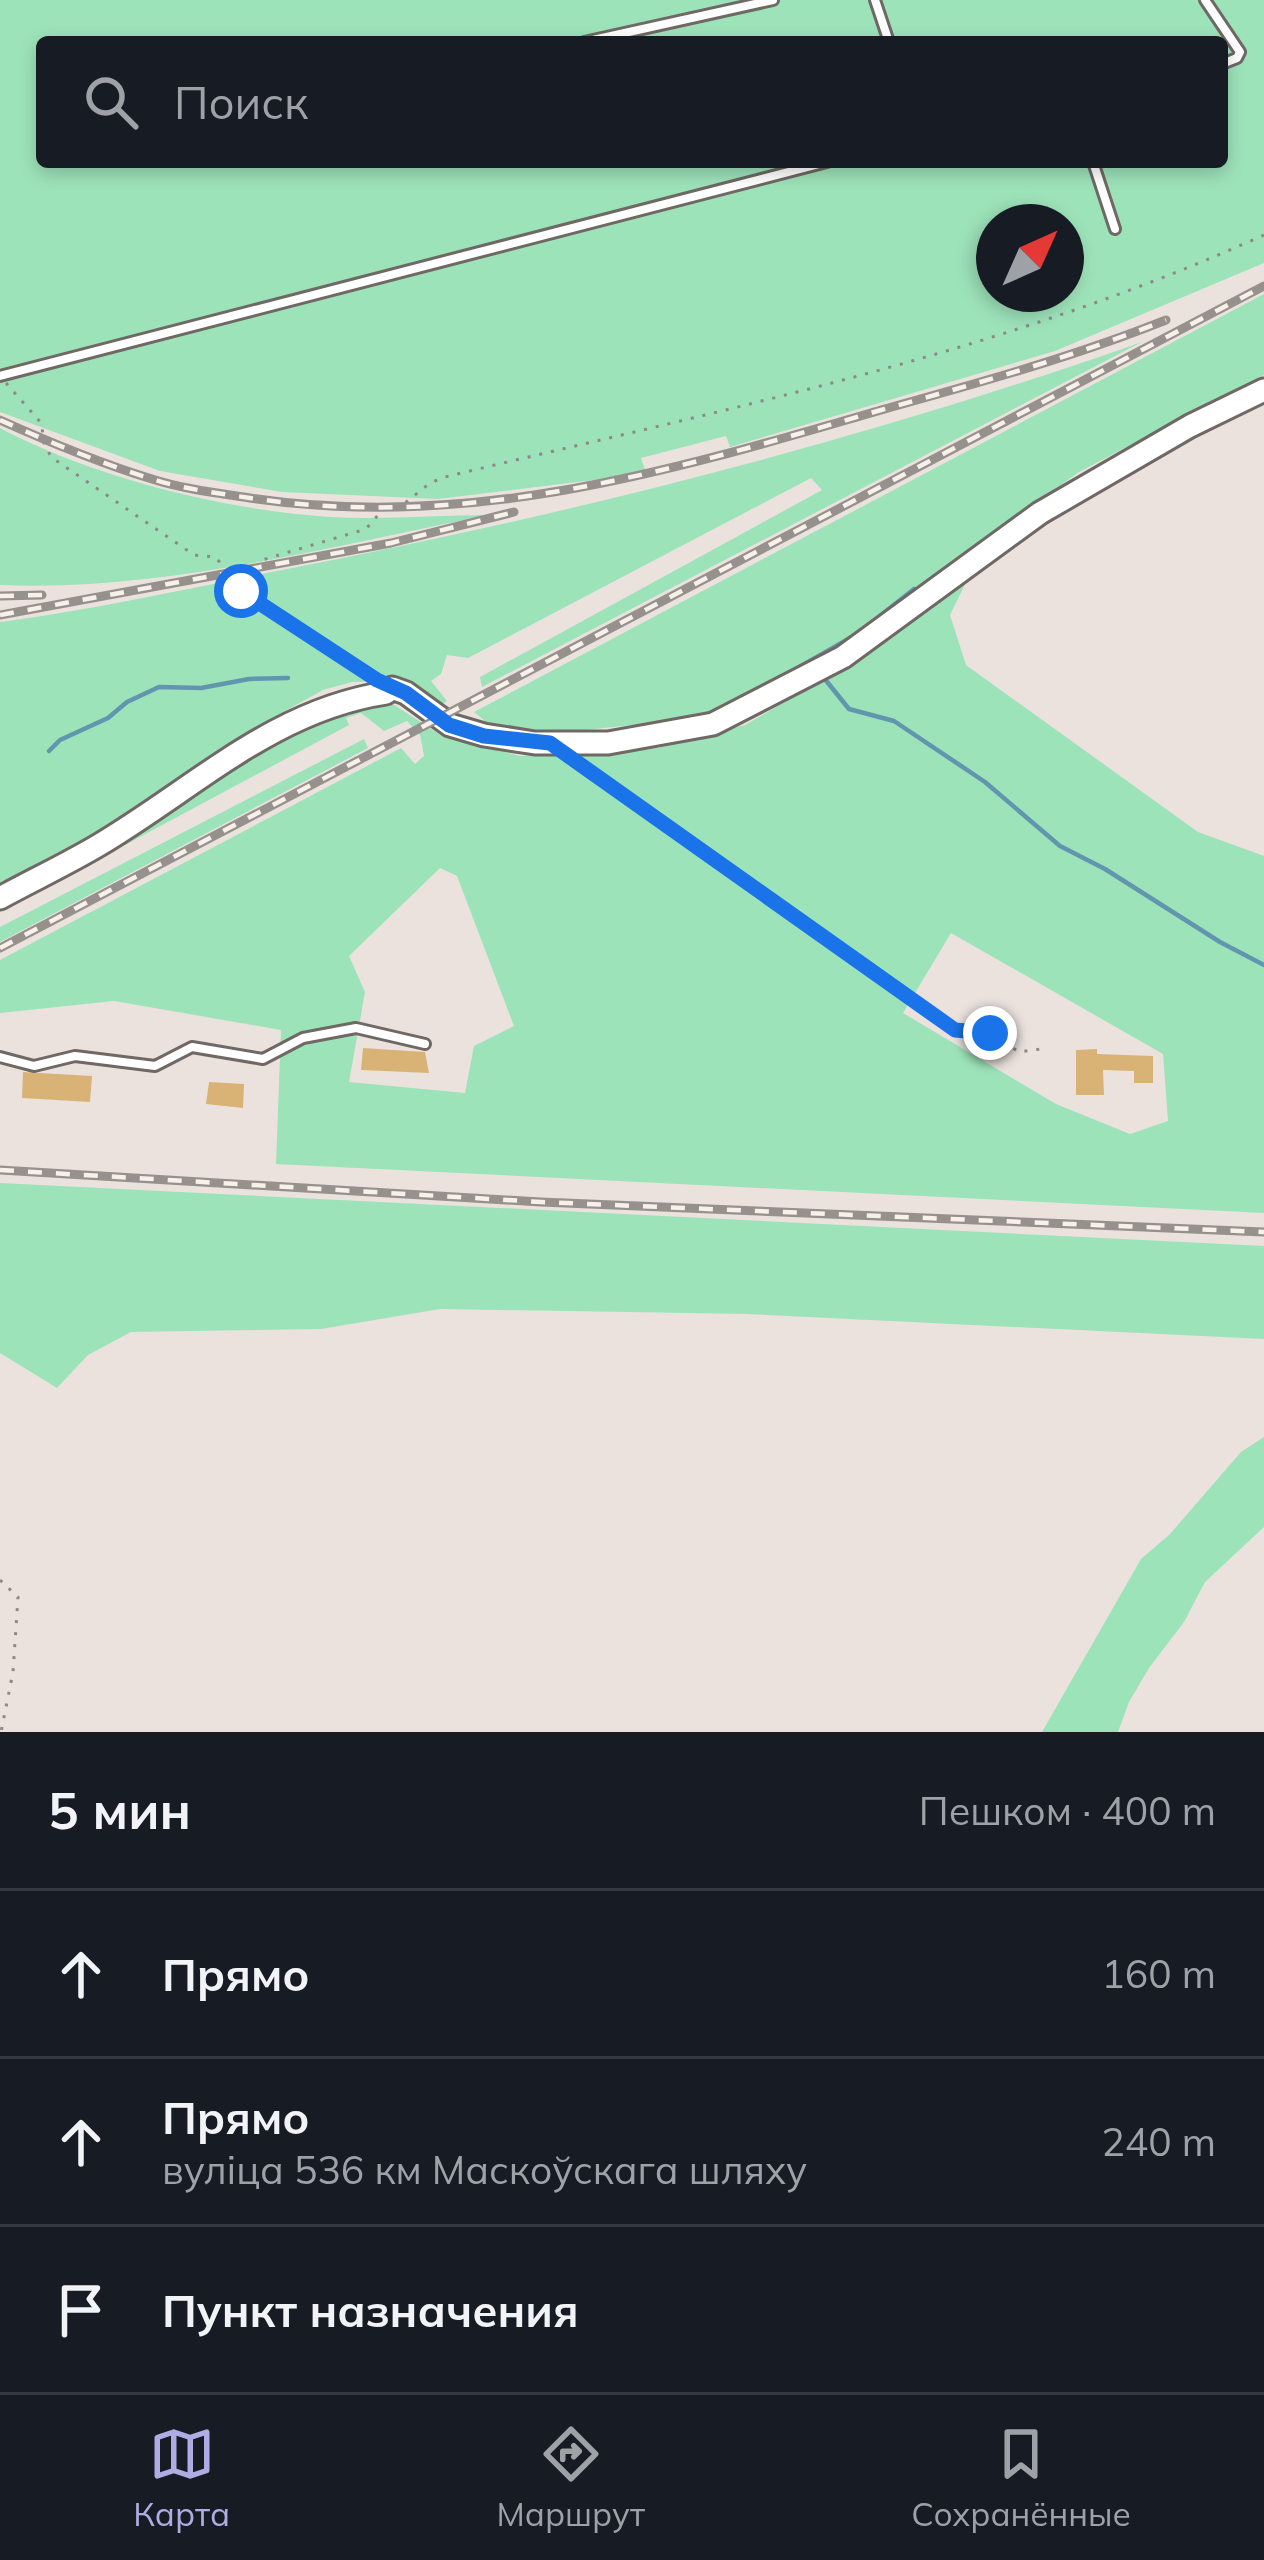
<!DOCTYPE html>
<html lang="ru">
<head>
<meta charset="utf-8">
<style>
  :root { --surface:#171b24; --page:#242831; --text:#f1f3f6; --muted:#9ea1a6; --line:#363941; --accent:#afabe3 }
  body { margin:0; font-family:Mulish,sans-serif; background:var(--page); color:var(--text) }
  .compass { position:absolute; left:976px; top:204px; width:108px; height:108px; border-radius:50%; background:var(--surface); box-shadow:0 6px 18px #0003; rotate:45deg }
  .stop { position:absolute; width:36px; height:36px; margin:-27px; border:9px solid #1a73e8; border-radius:50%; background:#fff }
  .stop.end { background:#1a73e8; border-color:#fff; box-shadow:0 3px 12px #0008 }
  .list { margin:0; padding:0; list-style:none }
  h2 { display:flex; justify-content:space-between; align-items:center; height:156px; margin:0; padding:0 48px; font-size:51px }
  h2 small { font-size:39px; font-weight:400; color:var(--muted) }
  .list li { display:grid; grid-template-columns:78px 1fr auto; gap:36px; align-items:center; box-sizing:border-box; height:168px; padding:0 48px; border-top:3px solid var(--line) }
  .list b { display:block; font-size:45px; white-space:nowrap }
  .list p { margin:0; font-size:39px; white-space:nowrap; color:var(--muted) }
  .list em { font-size:39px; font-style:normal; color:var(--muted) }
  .icon { flex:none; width:66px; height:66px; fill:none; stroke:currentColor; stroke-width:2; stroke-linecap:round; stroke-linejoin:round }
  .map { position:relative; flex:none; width:1264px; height:1732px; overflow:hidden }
  .search { position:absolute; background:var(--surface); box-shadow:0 6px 18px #0003; left:36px; right:36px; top:36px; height:132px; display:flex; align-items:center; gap:30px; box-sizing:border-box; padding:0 42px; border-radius:12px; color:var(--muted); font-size:45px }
  .sheet { height:660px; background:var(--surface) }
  nav { display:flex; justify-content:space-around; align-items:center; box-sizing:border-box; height:168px; border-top:3px solid var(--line); background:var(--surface); font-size:33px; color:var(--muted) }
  nav a { display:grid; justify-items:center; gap:6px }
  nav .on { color:var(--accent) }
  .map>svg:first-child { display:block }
</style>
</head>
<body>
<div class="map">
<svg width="1264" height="1732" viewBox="0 0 1264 1732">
  <rect width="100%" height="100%" fill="#ebe2de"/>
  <path fill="#9de3ba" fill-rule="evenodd" d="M0,0H1264V263L1055,351L730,447L726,436L641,458L645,470L618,477L438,499L282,492L160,471L0,412ZM42,42H1222V162H42ZM994,222H1066V294H994Z
    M1264,294V375L1079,472L857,634L764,690L705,717L549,734L491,726L474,712Z
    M1142,342L482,687L480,677L822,490L811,478L468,658L447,655L441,674L431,681L447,701L438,707L392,681L352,682L323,690L240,736L86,845L0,890V622C97,609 191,588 287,569C577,513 863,440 1142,342Z
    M0,428C94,478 225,510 331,517C383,520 437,515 490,515C329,546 165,592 0,585Z
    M970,574L950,615L966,665L1198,832L1264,856V1213L276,1164L281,1030L114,1001L0,1013V960L401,748L415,764L424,756L420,735L407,721L384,731L361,713L346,718L349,725L0,912V908L262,745L334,710L388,701L439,734L520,756L658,748L745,725L852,663ZM440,868L457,876L514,1026L474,1046L465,1093L349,1082L365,992L349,956ZM951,933L1163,1054L1168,1121L1130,1134L1056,1104L903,1013Z
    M364,739L368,748L0,942V927Z
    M0,1183L1264,1246V1339L746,1314L440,1309L321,1329L131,1332L88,1355L57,1388L0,1353Z
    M1264,1437V1527L1205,1582L1184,1622L1149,1668L1129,1702L1118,1732H1042L1141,1559L1170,1534L1241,1452Z"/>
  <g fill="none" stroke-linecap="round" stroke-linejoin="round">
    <path stroke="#6196ae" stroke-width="4.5" d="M789,673L857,634L914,589
      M824,678L849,709L894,721L985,782L1060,846L1105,869L1220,942L1264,965
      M49,751L60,740L108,718L127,702L159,687L201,688L249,679L288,678"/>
  </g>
  <path fill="#d9b375" d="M363,1048L425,1052L429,1073L361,1070Z
    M1097,1049V1054L1153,1056V1083H1134V1071L1103,1070L1104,1095H1076V1050Z
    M23,1072L92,1076L90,1102L22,1098Z
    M209,1082L244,1084L243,1108L206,1104Z"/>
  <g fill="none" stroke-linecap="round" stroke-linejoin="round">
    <g stroke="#6f6864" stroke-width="14">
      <path id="service" d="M875,0L889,42
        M1205,0L1240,52L1237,58L1222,64
        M584,42L773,0
        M1093,162L1115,229
        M0,376L827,162
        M0,1057L34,1066L75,1056L155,1066L192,1047L263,1059L303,1038L356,1028L425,1044"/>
    </g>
    <g stroke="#6f6864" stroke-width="27">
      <path id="tertiary" d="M0,898C33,880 67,864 99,845C195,788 273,710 386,693L392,688L406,693L450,725L484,735L535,743H608L713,724L843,657L1040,513L1190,426L1264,390"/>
    </g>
    <path stroke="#8e8986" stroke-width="3" stroke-dasharray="3 9" stroke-linecap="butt" d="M6,383L42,424L43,441L51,457L194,555L215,557L239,583L241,591L374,679
      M239,583L253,574L262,560L366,529L385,507L405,503L430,483L445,477C725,409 998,355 1264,235
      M576,761L955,1030L990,1033L1019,1052L1048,1048
      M0,1580L18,1597L13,1672L1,1732"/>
    <use href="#service" stroke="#fff" stroke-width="8"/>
    <use href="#tertiary" stroke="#fff" stroke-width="21"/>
    <g stroke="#97918e" stroke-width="9">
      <path id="rail" d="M0,420C49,442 100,463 152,479C183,489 217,493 250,498C471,531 671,471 881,410C978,383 1073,357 1166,320
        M0,596L42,595
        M0,615L391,543L514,512
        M0,948L1264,286
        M0,1170L541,1202L1264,1232"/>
    </g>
    <use href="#rail" stroke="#f8f0eb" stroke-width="4.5" stroke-dasharray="14" stroke-linecap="butt"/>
  </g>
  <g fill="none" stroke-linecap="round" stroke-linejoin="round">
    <path stroke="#1a73e8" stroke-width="15" d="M241,591L377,680L406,693L449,725L484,736L550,743L955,1030L990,1033"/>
  </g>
</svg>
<svg class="compass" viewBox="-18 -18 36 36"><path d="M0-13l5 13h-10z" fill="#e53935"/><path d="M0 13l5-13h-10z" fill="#9ea1a6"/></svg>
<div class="stop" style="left:241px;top:591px"></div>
<div class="stop end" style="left:990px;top:1033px"></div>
<div class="search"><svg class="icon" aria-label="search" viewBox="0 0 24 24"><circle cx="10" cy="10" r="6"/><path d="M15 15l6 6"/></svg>Поиск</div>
</div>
<section class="sheet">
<h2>5 мин<small>Пешком · 400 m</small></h2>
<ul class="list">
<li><svg class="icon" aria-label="ahead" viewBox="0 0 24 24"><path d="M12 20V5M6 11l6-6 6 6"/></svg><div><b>Прямо</b></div><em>160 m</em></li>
<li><svg class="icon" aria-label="ahead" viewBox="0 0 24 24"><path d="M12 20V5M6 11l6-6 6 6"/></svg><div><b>Прямо</b><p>вуліца 536 км Маскоўскага шляху</p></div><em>240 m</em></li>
<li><svg class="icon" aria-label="arrive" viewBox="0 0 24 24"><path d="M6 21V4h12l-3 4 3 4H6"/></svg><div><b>Пункт назначения</b></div></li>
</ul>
</section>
<nav>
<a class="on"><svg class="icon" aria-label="map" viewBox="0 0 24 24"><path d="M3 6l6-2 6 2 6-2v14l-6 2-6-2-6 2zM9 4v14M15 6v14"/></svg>Карта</a>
<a><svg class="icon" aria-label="directions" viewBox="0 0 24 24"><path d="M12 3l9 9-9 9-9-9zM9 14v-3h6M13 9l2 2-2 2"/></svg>Маршрут</a>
<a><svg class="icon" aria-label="saved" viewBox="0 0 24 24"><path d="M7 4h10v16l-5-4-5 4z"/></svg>Сохранённые</a>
</nav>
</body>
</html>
